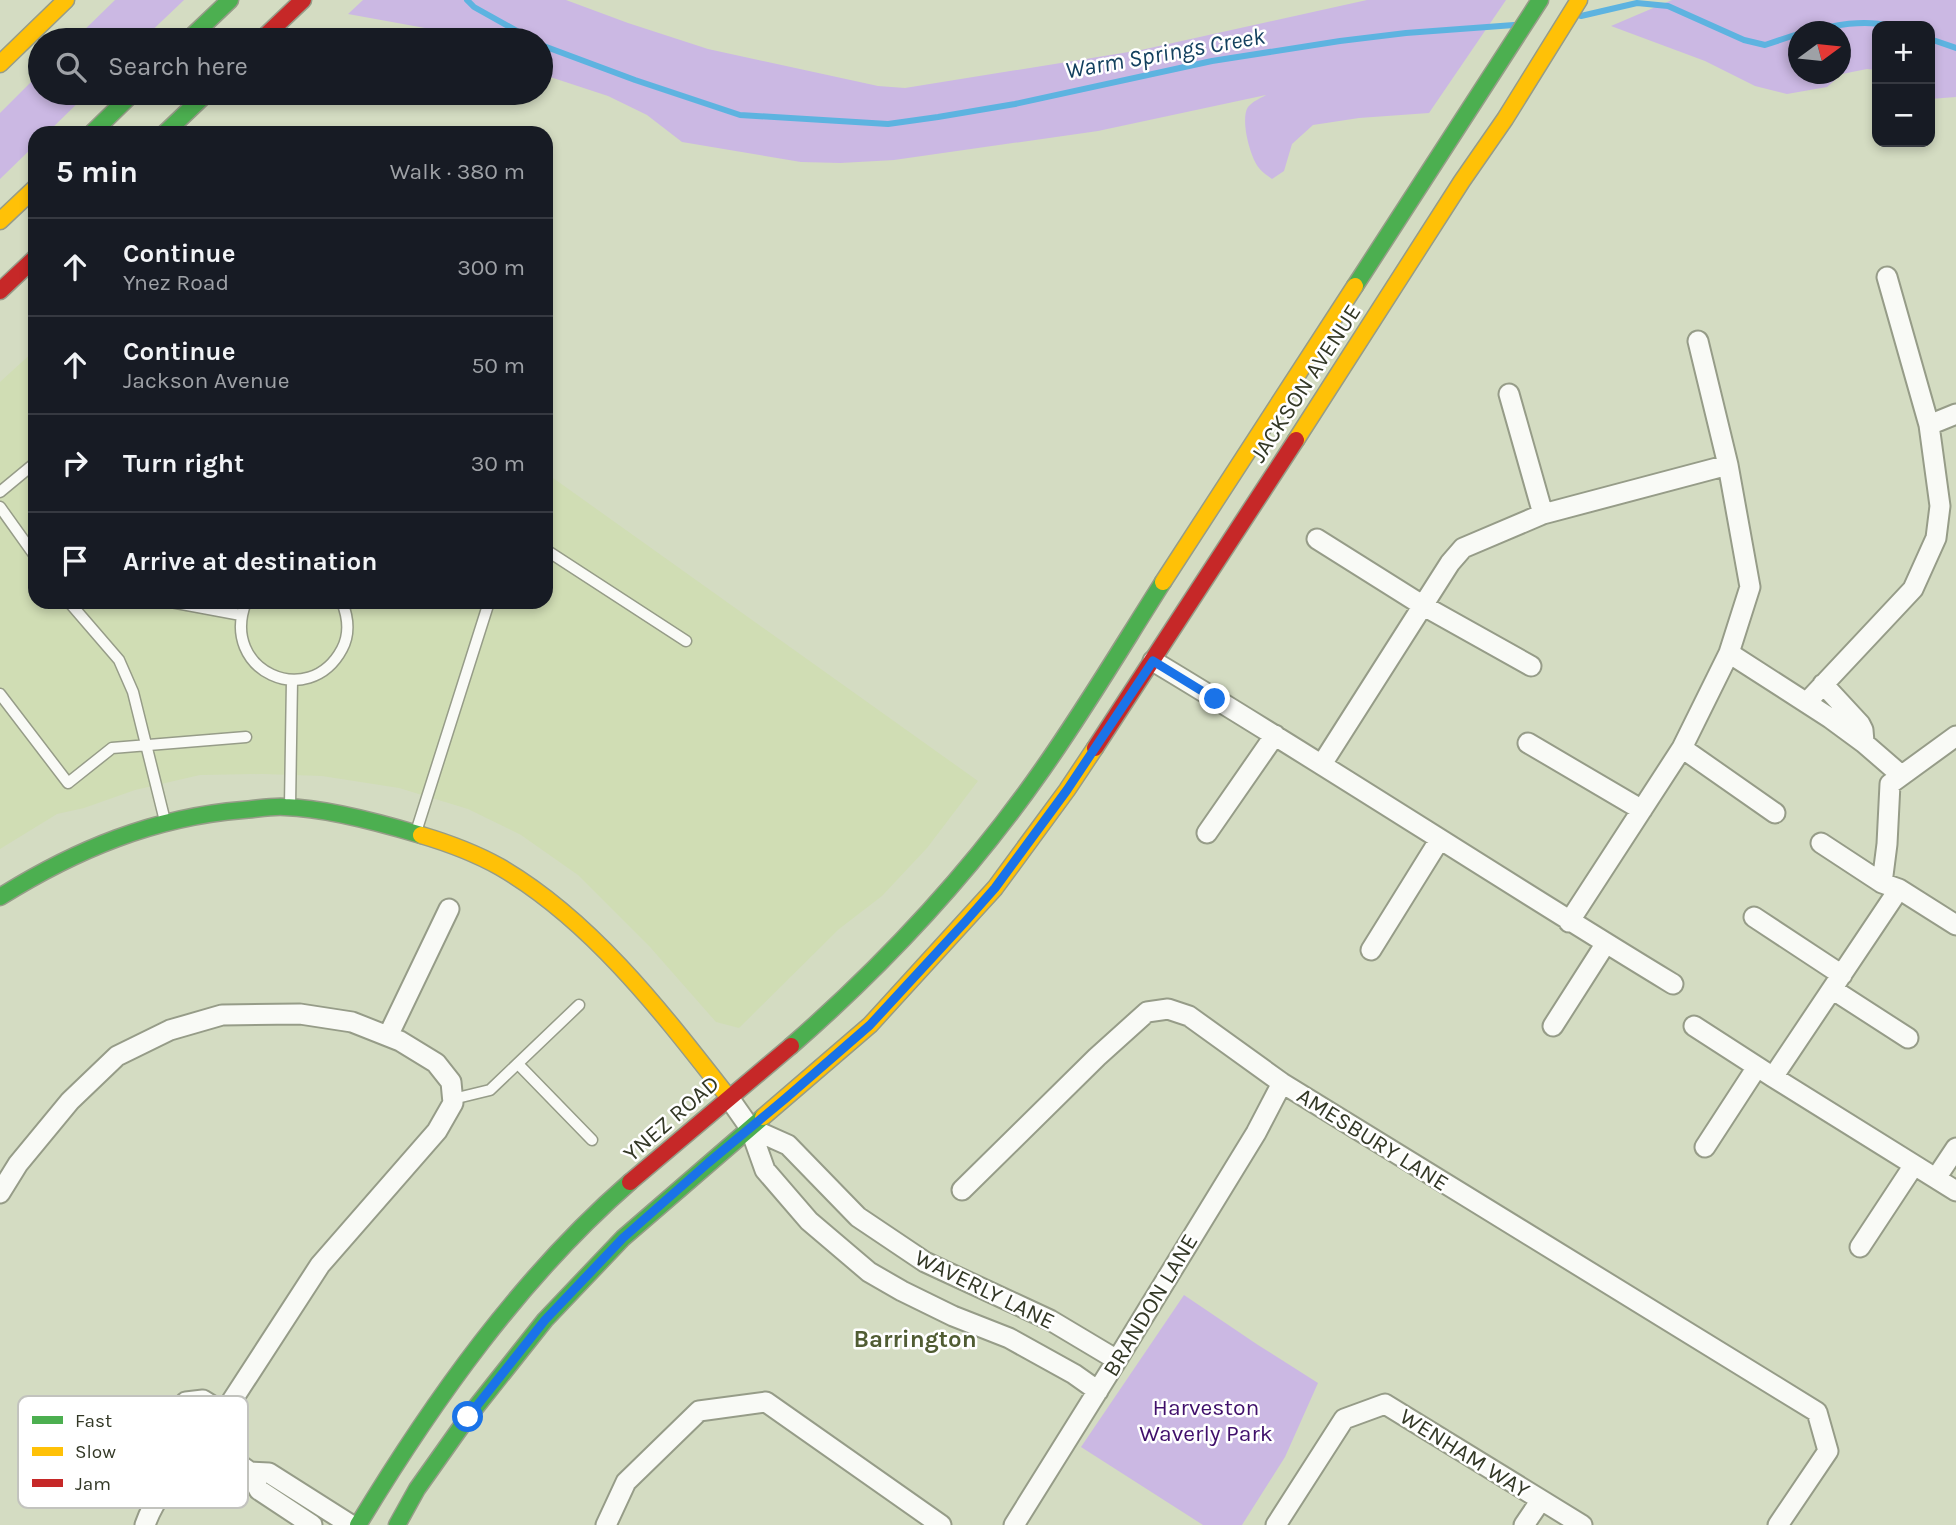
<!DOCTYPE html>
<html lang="en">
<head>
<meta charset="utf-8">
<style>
  :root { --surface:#171b24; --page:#20242c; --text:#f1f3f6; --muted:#9ea1a6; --line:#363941 }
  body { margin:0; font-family:Karla,sans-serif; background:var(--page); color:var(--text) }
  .controls { position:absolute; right:21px; top:21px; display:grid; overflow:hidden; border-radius:14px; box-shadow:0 4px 10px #0003 }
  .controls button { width:63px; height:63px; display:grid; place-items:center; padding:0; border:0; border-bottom:2px solid var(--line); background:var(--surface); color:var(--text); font:35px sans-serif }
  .compass { position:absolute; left:1788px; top:21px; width:63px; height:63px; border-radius:50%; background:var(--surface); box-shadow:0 4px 10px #0003; rotate:75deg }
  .stop { position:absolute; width:21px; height:21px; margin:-16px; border:5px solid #1a73e8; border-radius:50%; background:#fff }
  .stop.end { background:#1a73e8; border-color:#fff; box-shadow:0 2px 7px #0008 }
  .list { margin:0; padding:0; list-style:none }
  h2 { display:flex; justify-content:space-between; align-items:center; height:91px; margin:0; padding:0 28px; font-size:30px }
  h2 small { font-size:23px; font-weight:400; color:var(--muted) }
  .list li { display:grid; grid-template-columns:46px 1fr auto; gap:21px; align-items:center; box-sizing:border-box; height:98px; padding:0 28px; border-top:2px solid var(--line) }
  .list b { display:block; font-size:26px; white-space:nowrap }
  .list p { margin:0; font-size:23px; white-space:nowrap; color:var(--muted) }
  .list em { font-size:23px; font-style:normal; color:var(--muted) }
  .icon { flex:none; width:38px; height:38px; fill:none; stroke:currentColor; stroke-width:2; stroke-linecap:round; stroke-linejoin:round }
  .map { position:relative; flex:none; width:1956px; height:1525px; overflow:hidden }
  .search { position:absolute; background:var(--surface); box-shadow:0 4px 10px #0003; left:28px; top:28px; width:525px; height:77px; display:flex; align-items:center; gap:18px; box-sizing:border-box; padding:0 24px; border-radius:38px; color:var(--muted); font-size:26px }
  .panel { position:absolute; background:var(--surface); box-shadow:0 4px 10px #0003; left:28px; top:126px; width:525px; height:483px; border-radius:21px }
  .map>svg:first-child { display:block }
</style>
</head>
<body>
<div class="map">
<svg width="1956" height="1525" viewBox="0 0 1956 1525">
  <rect width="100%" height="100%" fill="#d4dcc2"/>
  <path fill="#d0ddb4" d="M35,350V602H546V473L978,781L927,848L882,896L839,929L739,1028L716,1022L650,947L578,875L521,835L468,809L399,788L322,776L262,774L200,775L135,790L84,808L57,814L0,849V382Z"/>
  <path fill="#cbb8e3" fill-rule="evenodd" d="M115,0H184L142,40H74Z
    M363,0H566L628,23L708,49L878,86L905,88L1141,50L1367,0H1506L1429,113L1359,118L1313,125L1292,144L1284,171L1272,179C1268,176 1262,172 1259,168C1250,157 1240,119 1248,107C1253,101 1261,98 1266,95L1098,131L894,160L840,163L801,162L682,142L647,115L608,96L541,74V40H451L425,28L348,14Z
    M1672,0H1956V97L1930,99V26H1877V70L1867,69L1842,74L1827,87L1787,94L1755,86L1705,61L1611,26ZM1798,32H1840V74H1798Z
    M40,73V93H88L47,133H35V145L0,179V113Z
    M1184,1295L1258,1345L1318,1383L1285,1457L1242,1525H1203L1081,1447Z"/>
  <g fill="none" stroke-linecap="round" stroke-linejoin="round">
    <path stroke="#5db3e0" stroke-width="6" d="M467,0L474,7L533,40
      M1581,16L1637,3L1668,6L1744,40L1765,45L1798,34
      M1808,32C1834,25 1864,19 1890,26
      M1930,39L1956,48
      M541,45L635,80L740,115L888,124L938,117L1015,104L1212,61L1340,41L1406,33L1514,25"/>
    <g stroke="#969c88" stroke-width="13">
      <path id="lane" d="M0,492L35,463
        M0,507L35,556
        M546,550L686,641
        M69,602L119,660L133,692L165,821
        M171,602L241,615
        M246,602C219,671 309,711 342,649C350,634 348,617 342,602
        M0,694L68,783L112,748L246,737
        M290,806L292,680
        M416,832L489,602
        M518,1064L592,1140
        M453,1099L490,1090L579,1005"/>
    </g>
    <g stroke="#969c88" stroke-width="23">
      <path id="street" d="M1509,394L1543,514
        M1929,425L1956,414
        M1317,539L1422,605L1531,666
        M1729,653L1830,718L1864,743L1901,775
        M1153,661C1328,766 1498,878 1673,984
        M1823,684L1860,724L1863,730L1864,742
        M1807,702L1913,589L1936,538L1940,506L1929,425L1887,277
        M1528,743L1642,810
        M1682,748L1775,813
        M1322,764L1450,563L1463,548L1543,514L1728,465
        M1207,833L1275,735
        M1821,843L1882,883L1899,889L1956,925
        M1882,883L1887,844L1890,784L1956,736
        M1754,917L1842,975
        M1569,922L1682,748L1729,653L1750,587L1728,465L1698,341
        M1371,950L1440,839
        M1832,989L1908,1038
        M1553,1026L1606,943
        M1694,1026L1773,1077L1956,1191
        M388,1036L449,909
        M1773,1077L1899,889
        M729,1098L750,1128L765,1170L809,1221L869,1272L902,1291L953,1316L1009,1338L1074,1374L1098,1391
        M750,1128L788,1145L858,1217L925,1262L1050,1320L1117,1360
        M1705,1147L1757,1067
        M1936,1178L1956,1148
        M962,1190L1097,1057L1147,1012L1168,1009L1189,1016L1282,1083L1817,1412L1828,1451L1778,1525
        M0,1193L18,1164L70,1101L117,1056L170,1030L222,1015L300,1014L352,1022L400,1041L436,1063L451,1082L453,1103L437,1131L320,1265L224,1413
        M1860,1247L1914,1165
        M179,1472C174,1466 168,1459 164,1453C155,1435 174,1414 186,1402L203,1400L224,1413L206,1441
        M250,1472L269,1473L351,1525
        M145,1525C156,1492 184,1466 206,1441L250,1472L259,1490L312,1525
        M606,1525L626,1482L699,1411L766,1402L941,1525
        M1014,1525L1117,1360L1256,1133L1282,1083
        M1276,1525L1344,1419L1385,1404L1582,1525
        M1524,1525L1541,1500"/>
    </g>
    <g stroke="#969c88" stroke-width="19">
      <path id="fast" d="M188,40L230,0
        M92,133L133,93
        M165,133L207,93
        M1355,286L1540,0
        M0,897C75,850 154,817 243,810C257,809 271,806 285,807C326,808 381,823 421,835
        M791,1046C885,964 970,873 1042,770C1085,709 1123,645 1163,582
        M358,1525C433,1401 520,1278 630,1182
        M397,1525L417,1489L468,1417L545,1320L623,1238L763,1117"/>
    </g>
    <g stroke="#969c88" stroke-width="19">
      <path id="slow" d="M0,64L66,0
        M0,221L35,188
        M1296,440L1462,181L1505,119L1579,0
        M1163,582L1355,286
        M421,835C448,843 475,853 500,867C593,921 664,1015 729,1098
        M763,1117L870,1025L995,888L1067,790L1095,748"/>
    </g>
    <g stroke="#969c88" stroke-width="19">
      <path id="jam" d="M261,40L303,0
        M0,291L35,258
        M1095,748L1296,440
        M630,1182L791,1046"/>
    </g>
    <use href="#lane" stroke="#f9faf6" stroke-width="10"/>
    <use href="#street" stroke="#f9faf6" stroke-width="19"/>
    <use href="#fast" stroke="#4caf50" stroke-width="16"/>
    <use href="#slow" stroke="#ffc107" stroke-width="16"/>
    <use href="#jam" stroke="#c62828" stroke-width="16"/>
  </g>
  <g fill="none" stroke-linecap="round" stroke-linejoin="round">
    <path stroke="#1a73e8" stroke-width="9" d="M468,1417L545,1320L623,1238L708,1163L786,1098L870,1025L965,922L995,888L1067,790L1153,661L1215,699"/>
  </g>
  <g text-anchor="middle" stroke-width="5" stroke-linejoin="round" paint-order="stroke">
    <g font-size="23" fill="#333826" stroke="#fff">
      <text transform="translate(1305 383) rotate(-57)" y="8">JACKSON AVENUE</text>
      <text transform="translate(671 1118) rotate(-41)" y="8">YNEZ ROAD</text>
      <text transform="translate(1373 1139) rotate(32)" y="8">AMESBURY LANE</text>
      <text transform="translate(985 1289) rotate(26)" y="8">WAVERLY LANE</text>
      <text transform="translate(1150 1305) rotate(-59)" y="8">BRANDON LANE</text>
      <text transform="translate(1465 1453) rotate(32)" y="8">WENHAM WAY</text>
    </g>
    <g font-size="23" fill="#40106b" stroke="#fff">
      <text x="1206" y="1415">Harveston<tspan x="1206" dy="26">Waverly Park</tspan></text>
    </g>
    <g font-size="24" font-style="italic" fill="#13405f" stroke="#fff">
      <text transform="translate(1165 53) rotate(-10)" y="8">Warm Springs Creek</text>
    </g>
    <g font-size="24" font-weight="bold" fill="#505c33" stroke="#fff">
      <text x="915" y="1347">Barrington</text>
    </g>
  </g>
  <rect x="18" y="1396" width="230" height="112" rx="10" fill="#fff" stroke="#c2c3be" stroke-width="2"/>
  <rect x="32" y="1416" width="31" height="8" fill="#4caf50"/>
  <rect x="32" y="1447" width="31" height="9" fill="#ffc107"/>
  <rect x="32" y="1479" width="31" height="8" fill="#c62828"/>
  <g font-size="19" fill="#333826">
    <text x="75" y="1427">Fast</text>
    <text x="75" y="1458">Slow</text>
    <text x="75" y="1490">Jam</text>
  </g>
</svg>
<div class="controls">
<button>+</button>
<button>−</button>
</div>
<svg class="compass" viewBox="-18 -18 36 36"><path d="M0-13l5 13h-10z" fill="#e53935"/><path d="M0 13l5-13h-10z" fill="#9ea1a6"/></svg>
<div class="stop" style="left:468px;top:1417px"></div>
<div class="stop end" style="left:1215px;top:699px"></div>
<div class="search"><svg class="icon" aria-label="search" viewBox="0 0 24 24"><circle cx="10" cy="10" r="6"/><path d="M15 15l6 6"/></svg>Search here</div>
<section class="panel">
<h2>5 min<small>Walk · 380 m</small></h2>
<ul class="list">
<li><svg class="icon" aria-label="ahead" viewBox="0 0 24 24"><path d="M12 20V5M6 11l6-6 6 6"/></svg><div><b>Continue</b><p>Ynez Road</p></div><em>300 m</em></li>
<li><svg class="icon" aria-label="ahead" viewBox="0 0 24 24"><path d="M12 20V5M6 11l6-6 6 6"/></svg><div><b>Continue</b><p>Jackson Avenue</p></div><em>50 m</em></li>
<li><svg class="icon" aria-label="right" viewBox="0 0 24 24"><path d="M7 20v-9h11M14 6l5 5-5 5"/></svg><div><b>Turn right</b></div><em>30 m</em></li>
<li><svg class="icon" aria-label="arrive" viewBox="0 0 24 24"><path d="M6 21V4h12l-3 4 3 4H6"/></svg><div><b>Arrive at destination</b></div></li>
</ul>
</section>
</div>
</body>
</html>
